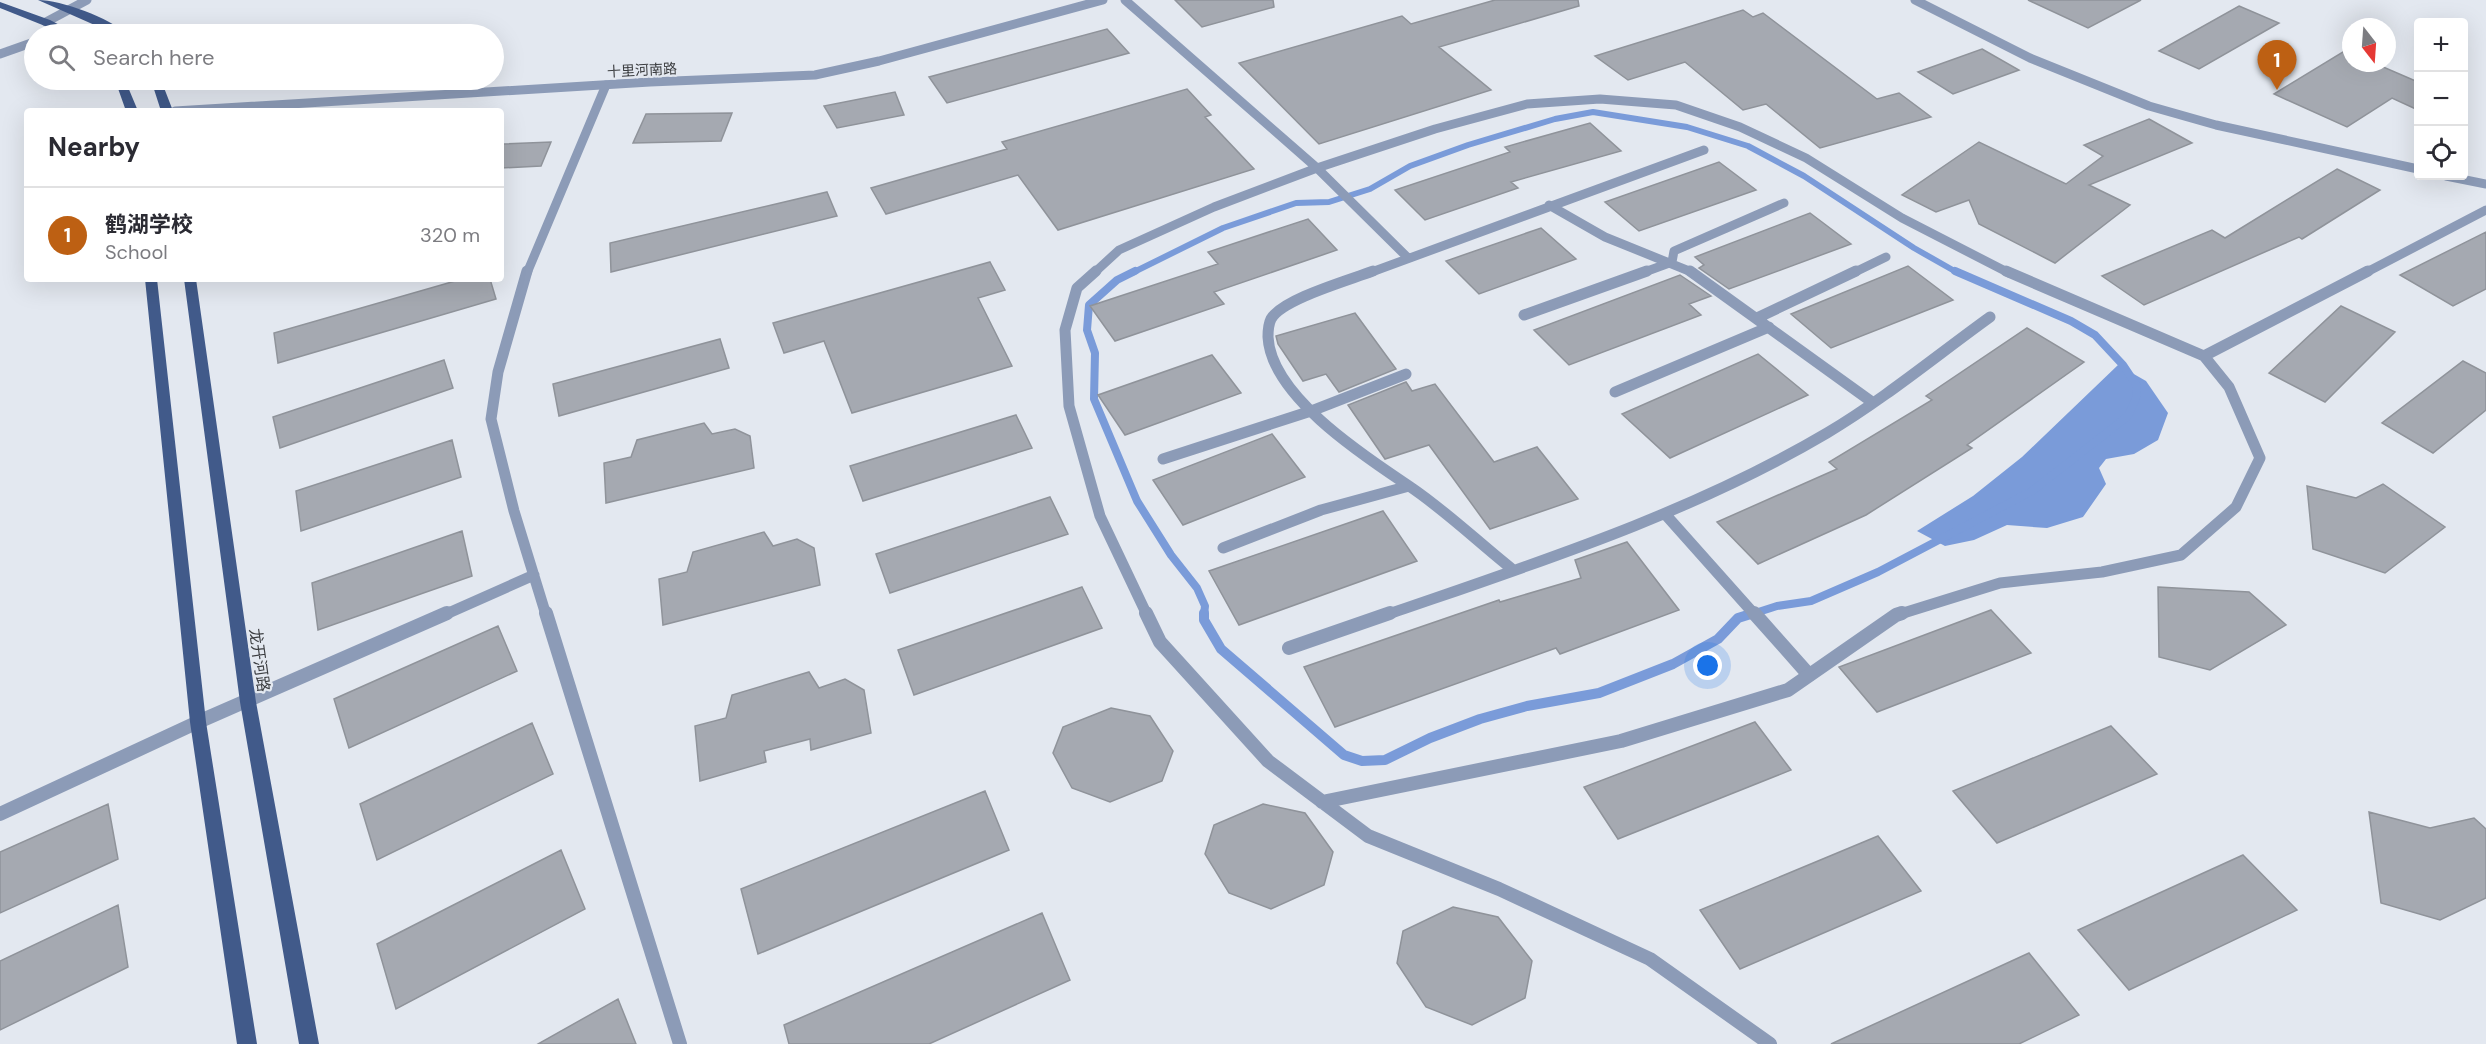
<!DOCTYPE html>
<html lang="en">
<head>
<meta charset="utf-8">
<style>
  :root { --surface:#fff; --page:#f2f2f3; --text:#2b2b33; --muted:#7c7c81; --line:#e1e1e2; --accent:#bd6013 }
  body { margin:0; font-family:"DM Sans","Noto Sans SC",sans-serif; background:var(--page); color:var(--text) }
  .controls { position:absolute; right:18px; top:18px; display:grid; overflow:hidden; border-radius:6px; box-shadow:0 6px 24px #0002 }
  .controls button { width:54px; height:54px; display:grid; place-items:center; padding:0; border:0; border-bottom:2px solid var(--line); background:var(--surface); color:var(--text); font:30px sans-serif }
  .compass { position:absolute; left:2342px; top:18px; width:54px; height:54px; border-radius:50%; background:var(--surface); box-shadow:0 6px 24px #0002; rotate:163deg }
  .you { position:absolute; left:1708px; top:666px; width:21px; height:21px; margin:-15px; border:4px solid #fff; border-radius:50%; background:#1a73e8; box-shadow:0 0 0 9px #1a73e833 }
  .badge { display:grid; place-items:center; width:39px; height:39px; border-radius:50%; background:var(--accent); color:#fff; font-size:20px; font-weight:700 }
  .pin { position:absolute; translate:-50% -50px; filter:drop-shadow(0 2px 3px #0008) }
  .pin::after { content:''; position:absolute; top:32px; width:21px; height:18px; background:inherit; clip-path:polygon(0 0,100% 0,50% 100%) }
  .list { margin:0; padding:0; list-style:none }
  h2 { display:flex; justify-content:space-between; align-items:center; height:78px; margin:0; padding:0 24px; font-size:26px }
  h2 small { font-size:20px; font-weight:400; color:var(--muted) }
  .list li { display:grid; grid-template-columns:39px 1fr auto; gap:18px; align-items:center; box-sizing:border-box; height:96px; padding:0 24px; border-top:2px solid var(--line) }
  .list b { display:block; font-size:22px; white-space:nowrap }
  .list p { margin:0; font-size:20px; white-space:nowrap; color:var(--muted) }
  .list em { font-size:20px; font-style:normal; color:var(--muted) }
  .icon { flex:none; width:33px; height:33px; fill:none; stroke:currentColor; stroke-width:2; stroke-linecap:round; stroke-linejoin:round }
  .map { position:relative; flex:none; width:2486px; height:1044px; overflow:hidden }
  .search { position:absolute; background:var(--surface); box-shadow:0 6px 24px #0002; left:24px; top:24px; width:480px; height:66px; display:flex; align-items:center; gap:15px; box-sizing:border-box; padding:0 21px; border-radius:33px; color:var(--muted); font-size:22px }
  .panel { position:absolute; background:var(--surface); box-shadow:0 6px 24px #0002; left:24px; top:108px; width:480px; height:174px; border-radius:6px }
  .map>svg:first-child { display:block }
</style>
</head>
<body>
<div class="map">
<svg width="2486" height="1044" viewBox="0 0 2486 1044">
  <rect width="100%" height="100%" fill="#e3e8f0"/>
  <path fill="#7a9bd9" d="M2118,365L2146,381L2168,413L2158,440L2134,454L2106,459L2099,468L2106,484L2083,517L2047,528L2007,525L1974,540L1945,546L1917,531L1973,496L2022,457Z"/>
  <g fill="none" stroke-linecap="round" stroke-linejoin="round">
    <path stroke="#7a9bd9" stroke-width="6" d="M1132,273L1223,228L1296,203L1329,202L1370,189L1410,166L1468,145L1555,119L1593,112L1687,127L1748,146L1804,176L1914,248L1958,273"/>
    <path stroke="#7a9bd9" stroke-width="8" d="M1135,271L1117,280L1089,305L1087,330L1095,353L1094,399L1137,501L1171,555L1197,588L1205,606L1204,615
      M1749,615L1777,606L1811,601L1878,572L2032,491L2128,416L2136,398L2137,386L2123,365L2095,335L2071,321L1955,271"/>
    <path stroke="#7a9bd9" stroke-width="10" d="M1204,613V620L1221,649L1344,755L1362,761L1385,760L1430,738L1480,719L1527,706L1599,693L1673,664L1718,639L1738,618L1754,613"/>
  </g>
  <path fill="#a5a9b1" stroke="#8f939a" stroke-width="1.5" d="M1175,0H1273L1274,7L1202,27Z
    M1495,0H1578L1579,6L1439,47L1491,90L1319,144L1239,63L1402,16L1411,24Z
    M2028,0H2141L2088,28Z
    M2239,6L2279,23L2199,69L2159,51Z
    M1743,10L1753,17L1763,13L1877,99L1899,93L1931,117L1820,148L1766,104L1743,110L1685,62L1628,80L1595,56Z
    M1107,29L1129,53L947,103L929,77Z
    M2351,47V63H2374L2418,82V110L2392,98L2347,127L2274,94Z
    M1982,49L2019,70L1953,94L1918,72Z
    M1187,89L1211,115L1205,117L1254,169L1058,230L1018,175L886,214L871,188L1007,149L1002,142Z
    M895,92L904,115L837,128L824,106Z
    M732,113L721,141L633,143L646,114Z
    M2149,119L2192,143L2089,185L2130,205L2055,263L1979,224L1969,200L1936,212L1902,195L1979,142L2066,184L2103,156L2084,145Z
    M1590,123L1621,151L1511,182L1518,188L1425,220L1395,190L1510,152L1505,147Z
    M551,142L541,166L501,168V144Z
    M1719,162L1756,190L1639,231L1605,202Z
    M2337,169L2380,190L2302,239L2299,237L2144,305L2102,276L2212,230L2225,238Z
    M827,192L837,216L611,272L610,243Z
    M1810,213L1851,244L1729,289L1699,268L1704,265L1695,257Z
    M1308,219L1337,250L1214,292L1224,304L1115,341L1090,306L1218,264L1208,252Z
    M1541,228L1576,259L1479,294L1446,261Z
    M2486,232V289L2453,306L2400,275Z
    M990,262L1005,290L978,298L1012,366L852,413L824,341L784,353L773,323Z
    M1908,266L1953,300L1831,348L1791,314Z
    M1680,275L1711,296L1689,304L1701,315L1569,365L1534,330Z
    M462,279H490L496,299L278,363L274,333Z
    M2341,306L2395,332L2325,402L2269,373Z
    M1355,313L1396,369L1339,392L1326,374L1303,381L1278,344L1276,336Z
    M2027,328L2084,362L1967,445L1972,448L1866,515L1758,564L1717,522L1837,469L1829,462L1932,400L1926,396Z
    M720,339L729,368L559,416L553,384Z
    M1758,354L1808,395L1670,458L1622,414Z
    M1212,355L1241,393L1125,435L1098,395Z
    M444,360L453,388L280,448L273,417Z
    M2463,361L2486,373V410L2433,453L2382,423Z
    M1406,382L1412,391L1435,384L1494,462L1537,447L1578,499L1490,529L1429,445L1385,459L1348,405Z
    M1016,415L1032,448L863,501L850,466Z
    M704,423L712,434L735,429L750,436L754,468L606,503L604,463L631,457L637,440Z
    M1272,434L1305,477L1183,525L1153,480Z
    M452,440L461,477L301,531L296,491Z
    M2383,484L2445,527L2385,573L2313,549L2307,486L2356,498Z
    M1050,497L1068,534L890,593L876,554Z
    M1383,511L1417,561L1239,625L1209,571Z
    M462,531L472,576L318,630L312,583Z
    M764,532L773,546L797,539L814,548L820,585L663,625L659,579L687,572L693,552Z
    M1627,542L1679,610L1560,654L1556,648L1335,727L1304,667L1499,600L1500,602L1581,578L1575,560Z
    M1082,587L1102,628L914,695L898,650Z
    M2158,587L2249,592L2286,625L2210,670L2159,657Z
    M1991,610L2031,653L1877,712L1839,667Z
    M498,626L517,671L349,748L334,699Z
    M809,672L819,688L845,679L864,690L871,733L811,750L810,739L764,751L766,762L700,781L695,726L726,718L732,695Z
    M1111,708L1150,716L1173,751L1162,781L1110,802L1072,788L1053,753L1063,727Z
    M1755,722L1791,770L1618,839L1584,787Z
    M532,723L553,774L377,860L360,804Z
    M2111,726L2157,774L1997,843L1953,791Z
    M985,791L1009,850L758,954L741,889Z
    M108,804L118,859L0,913V852Z
    M1263,804L1305,813L1333,852L1324,885L1271,909L1229,893L1205,854L1214,825Z
    M2369,812L2430,828L2474,818L2486,829V898L2440,920L2381,903Z
    M1878,836L1921,891L1740,969L1700,910Z
    M561,850L585,909L396,1009L377,944Z
    M2243,855L2297,910L2129,990L2078,930Z
    M118,905L128,967L0,1030V961Z
    M1453,907L1498,917L1532,961L1525,998L1472,1025L1426,1007L1397,963L1403,931Z
    M1042,913L1070,980L929,1044H789L784,1025Z
    M2029,953L2079,1015L2019,1044H1831Z
    M618,999L636,1044H538Z"/>
  <g fill="none" stroke-linecap="round" stroke-linejoin="round">
    <path stroke="#8c9bb7" stroke-width="9" d="M55,34L65,31
      M0,54L34,42
      M1317,168L1407,257
      M1549,205L1605,237L1694,273
      M1369,273L1704,150
      M1642,273L1672,262L1674,251L1784,203
      M1853,273L1886,257"/>
    <path stroke="#8c9bb7" stroke-width="11" d="M1373,271C1350,280 1282,299 1271,319C1268,325 1268,330 1268,337C1271,396 1364,456 1409,486C1445,510 1478,542 1512,569
      M1690,271L1872,402
      M1524,315L1647,271
      M1757,318L1856,271
      M1615,392L1769,327
      M1163,459L1311,411L1406,374
      M1665,514L1755,615
      M1223,548L1321,510L1409,486
      M1386,615C1536,563 1690,514 1827,433C1884,399 1936,356 1990,317"/>
    <path stroke="#8c9bb7" stroke-width="14" d="M1754,613L1809,675
      M1289,648L1390,613"/>
    <path stroke="#8c9bb7" stroke-width="9" d="M1125,0L1317,168
      M1915,0L2030,58L2149,106L2216,125L2418,169
      M46,22L87,0
      M2446,176L2486,184
      M527,273L606,85
      M1094,273L1119,250L1214,207L1317,168L1435,129L1527,104L1600,99L1676,105L1740,127L1806,158L1902,218L2009,273
      M2365,273L2486,210"/>
    <path stroke="#8c9bb7" stroke-width="11" d="M527,271L498,372L491,419L514,511L546,615
      M1096,271L1077,288L1065,330L1069,406L1100,516L1147,615
      M2006,271L2204,356
      M444,615L534,575
      M1897,615L2000,583L2102,572L2181,555L2236,507L2260,458L2229,387L2204,356L2368,271"/>
    <path stroke="#8c9bb7" stroke-width="14" d="M546,613L680,1044
      M1146,613L1160,642L1268,761L1368,836L1499,889L1650,959L1770,1044
      M1322,802L1621,741L1788,690L1896,615L1902,613
      M0,814L198,722L447,613"/>
    <path stroke="#8c9bb7" stroke-width="9" d="M175,111L650,82L815,75L879,61L1103,0"/>
    <path fill="#415a8a" fill-rule="evenodd" d="M38,0C61,0 110,18 127,34H115Z
      M0,2L50,20L77,34H65L0,8Z
      M115,80H125L138,111H126Z
      M151,80H161L173,111H161Z
      M145,279H157L206,722L257,1044H237L190,722Z
      M184,279H196L256,702L319,1044H299L240,702Z"/>
  </g>
  <g text-anchor="middle" stroke-width="4.5" stroke-linejoin="round" paint-order="stroke">
    <g font-size="14" fill="#3b3d40" stroke="#e3e8f0">
      <text transform="translate(642 70) rotate(-3)" y="5">十里河南路</text>
    </g>
    <g font-size="16" fill="#3b3d40" stroke="#e3e8f0">
      <text transform="translate(260 660) rotate(82)" y="6">龙开河路</text>
    </g>
  </g>
</svg>
<div class="controls">
<button>+</button>
<button>−</button>
<button><svg class="icon" aria-label="locate" viewBox="0 0 24 24"><circle cx="12" cy="12" r="6"/><path d="M12 2v4M12 18v4M2 12h4M18 12h4"/></svg></button>
</div>
<svg class="compass" viewBox="-18 -18 36 36"><path d="M0-13l5 13h-10z" fill="#e53935"/><path d="M0 13l5-13h-10z" fill="#7c7c81"/></svg>
<div class="you"></div>
<div class="pin badge" style="left:2277px;top:90px">1</div>
<div class="search"><svg class="icon" aria-label="search" viewBox="0 0 24 24"><circle cx="10" cy="10" r="6"/><path d="M15 15l6 6"/></svg>Search here</div>
<section class="panel">
<h2>Nearby<small></small></h2>
<ul class="list">
<li><span class="badge">1</span><div><b>鹤湖学校</b><p>School</p></div><em>320 m</em></li>
</ul>
</section>
</div>
</body>
</html>
